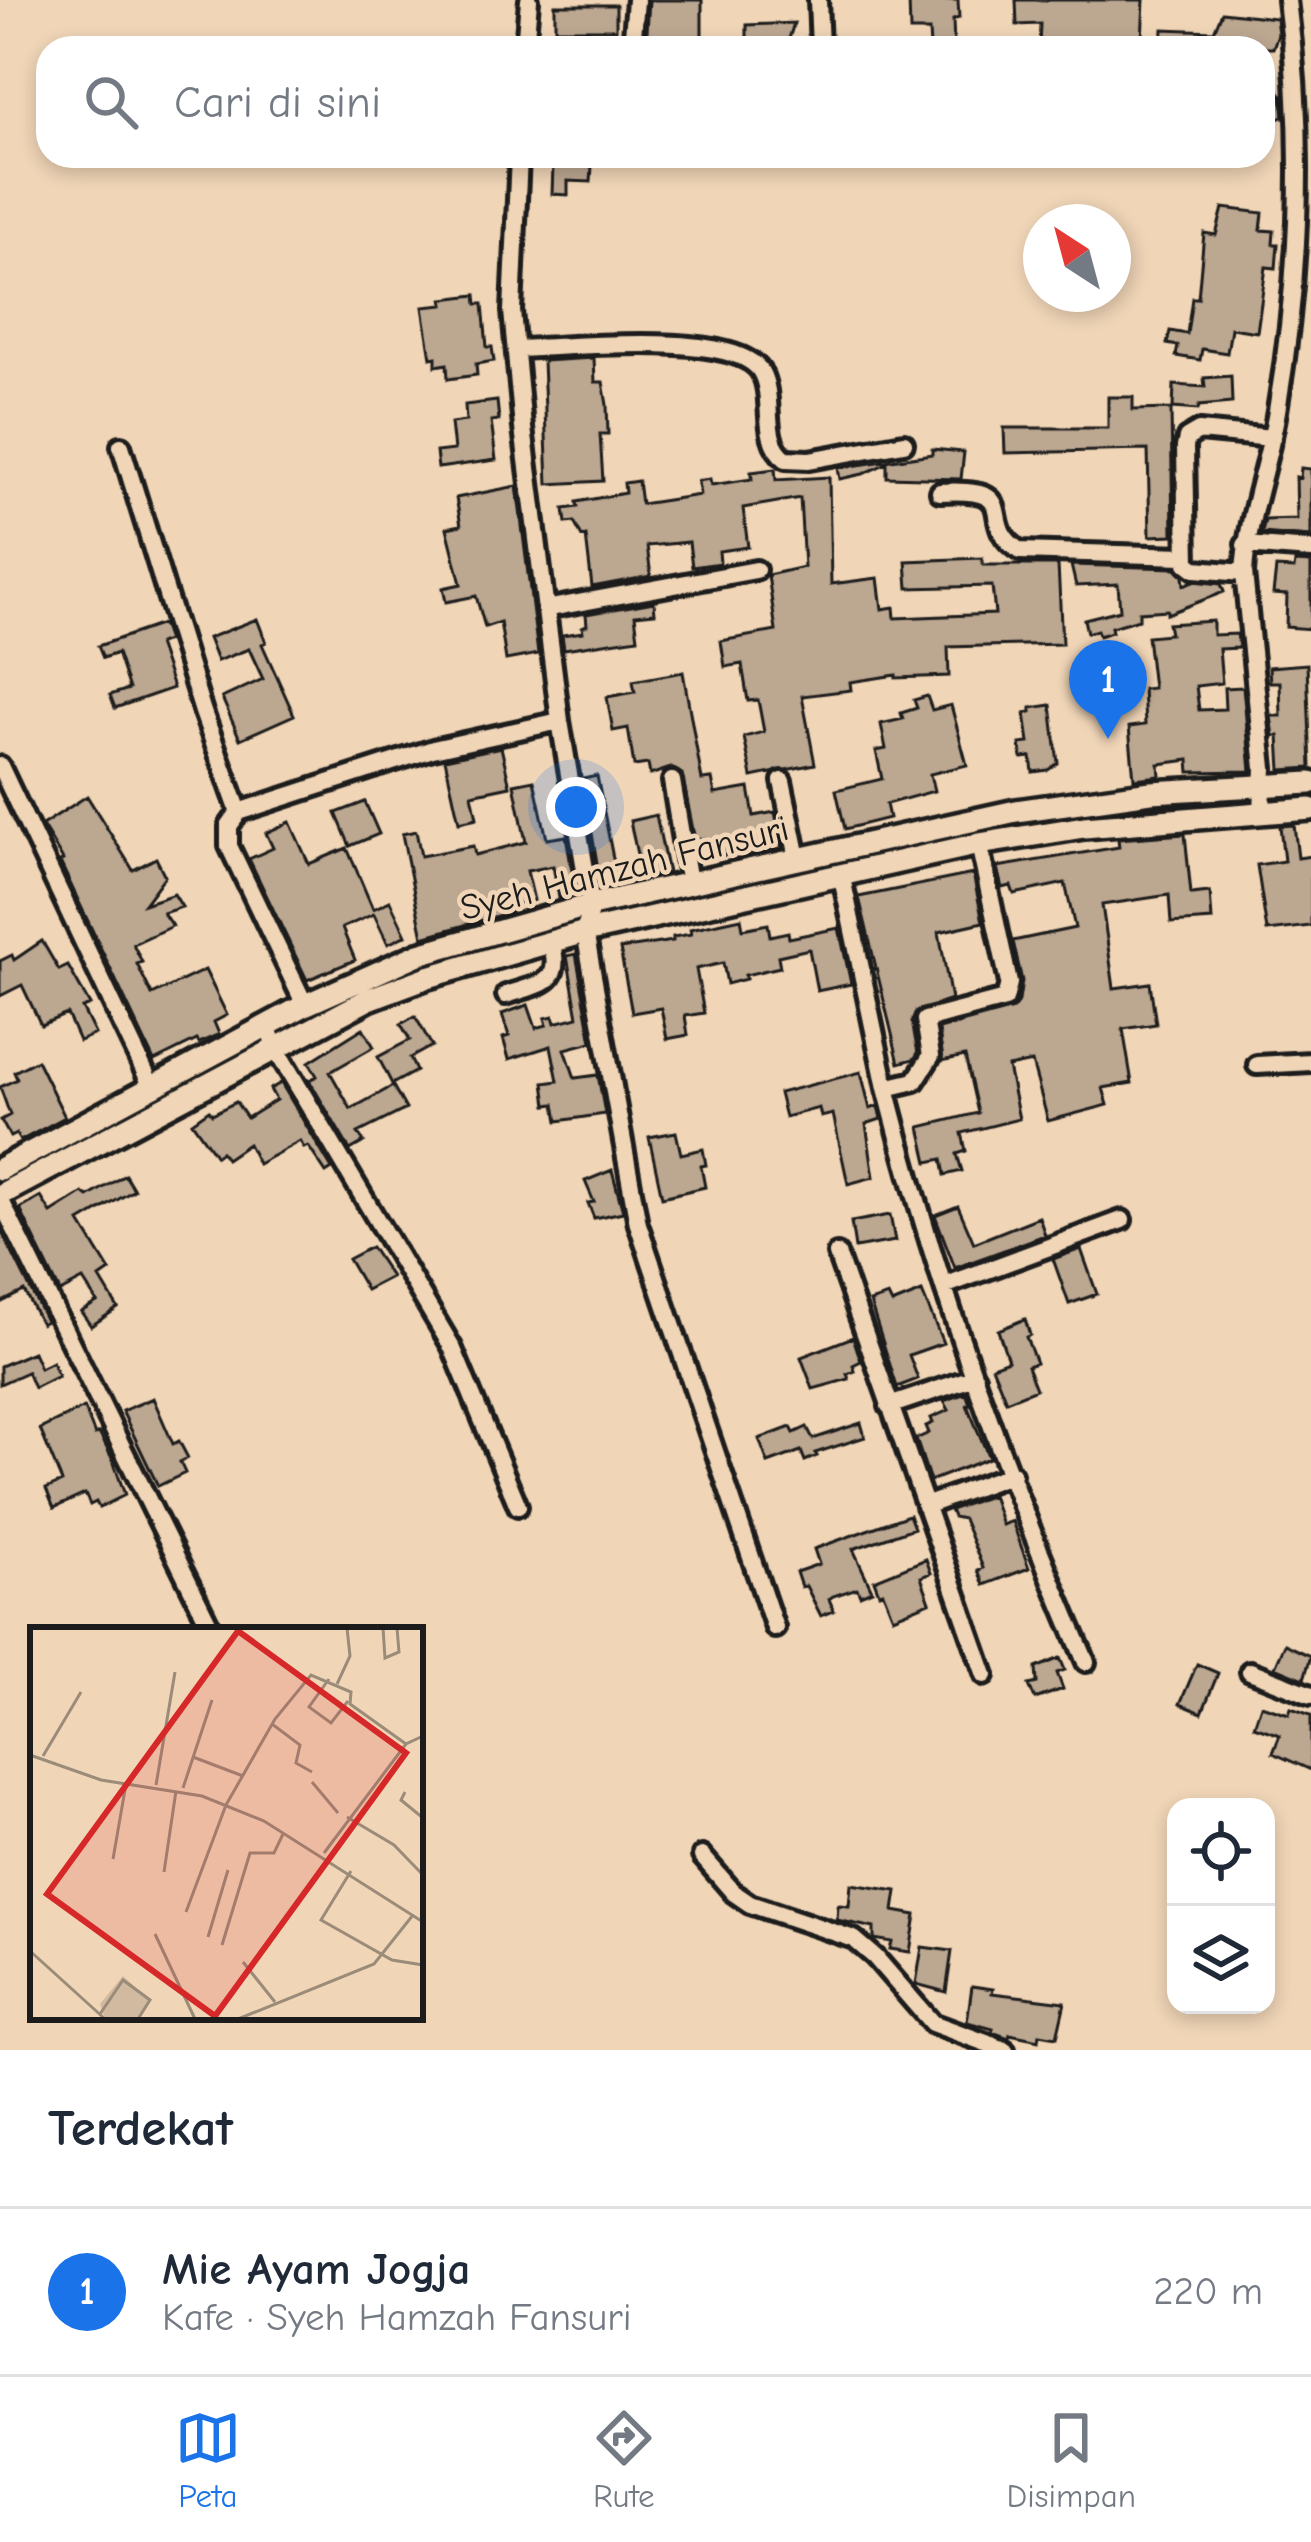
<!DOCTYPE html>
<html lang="id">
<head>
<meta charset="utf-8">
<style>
  :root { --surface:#fff; --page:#f2f2f3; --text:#1f2937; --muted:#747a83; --line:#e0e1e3; --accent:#1a73e8 }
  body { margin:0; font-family:"Comic Neue",sans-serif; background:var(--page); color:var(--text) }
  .controls { position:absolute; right:36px; bottom:36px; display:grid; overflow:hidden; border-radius:24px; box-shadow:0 6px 18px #0003 }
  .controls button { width:108px; height:108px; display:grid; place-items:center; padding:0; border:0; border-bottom:3px solid var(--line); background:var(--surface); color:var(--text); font:60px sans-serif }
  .compass { position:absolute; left:1023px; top:204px; width:108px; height:108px; border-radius:50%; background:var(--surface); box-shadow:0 6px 18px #0003; rotate:324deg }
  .you { position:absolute; left:576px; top:807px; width:42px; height:42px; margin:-30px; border:9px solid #fff; border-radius:50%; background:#1a73e8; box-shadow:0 0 0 18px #1a73e833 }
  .badge { display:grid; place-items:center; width:78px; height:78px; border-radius:50%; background:var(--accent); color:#fff; font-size:39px; font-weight:700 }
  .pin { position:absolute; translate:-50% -99px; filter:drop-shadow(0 3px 6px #0008) }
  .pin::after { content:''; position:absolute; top:63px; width:42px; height:36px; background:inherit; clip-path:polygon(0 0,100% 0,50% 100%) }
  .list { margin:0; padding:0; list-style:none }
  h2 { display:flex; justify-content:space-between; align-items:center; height:156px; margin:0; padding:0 48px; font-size:51px }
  h2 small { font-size:39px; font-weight:400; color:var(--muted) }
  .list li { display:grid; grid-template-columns:78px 1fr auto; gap:36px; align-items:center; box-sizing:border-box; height:168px; padding:0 48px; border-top:3px solid var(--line) }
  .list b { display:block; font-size:45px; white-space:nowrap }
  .list p { margin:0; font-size:39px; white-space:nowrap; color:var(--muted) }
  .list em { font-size:39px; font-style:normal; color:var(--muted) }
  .icon { flex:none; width:66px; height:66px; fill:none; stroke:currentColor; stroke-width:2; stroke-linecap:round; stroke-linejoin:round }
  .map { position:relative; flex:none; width:1311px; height:2050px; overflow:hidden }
  .search { position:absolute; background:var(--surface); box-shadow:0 6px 18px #0003; left:36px; right:36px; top:36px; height:132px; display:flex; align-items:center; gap:30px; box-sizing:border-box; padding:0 42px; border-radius:36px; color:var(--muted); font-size:45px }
  .sheet { height:324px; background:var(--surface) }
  nav { display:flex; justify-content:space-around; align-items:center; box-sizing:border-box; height:168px; border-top:3px solid var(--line); background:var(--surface); font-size:33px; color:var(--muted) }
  nav a { display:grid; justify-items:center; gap:6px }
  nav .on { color:var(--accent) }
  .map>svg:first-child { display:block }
</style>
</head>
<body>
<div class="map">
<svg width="1311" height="2050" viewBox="0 0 1311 2050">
  <rect width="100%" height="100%" fill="#f0d5b7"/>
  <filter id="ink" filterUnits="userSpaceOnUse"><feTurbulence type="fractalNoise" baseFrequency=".00833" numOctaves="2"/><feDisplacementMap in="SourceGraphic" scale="24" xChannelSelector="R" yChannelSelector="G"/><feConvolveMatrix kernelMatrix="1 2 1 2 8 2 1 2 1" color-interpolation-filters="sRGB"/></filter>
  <g filter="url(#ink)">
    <path fill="#bca791" stroke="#1c1c1c" stroke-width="3" d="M649,0H702V48H646Z
      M909,0H958L959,18L953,20L954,48H930L929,31H910Z
      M1016,0H1144L1142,40L1096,38L1095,48H1039L1040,24L1017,25Z
      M555,5H616V29H555Z
      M1222,12L1276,18L1278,34L1273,48H1162L1163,29L1214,31Z
      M794,23L787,45L747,47V25Z
      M1263,70L1282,95L1284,117L1263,120Z
      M553,165L592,166L591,182L568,181V195L552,194Z
      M1223,208L1263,213L1261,230L1274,231L1273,244H1278L1276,268L1266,267L1257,332L1231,328L1227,353L1202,349L1200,360L1176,356L1178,346L1167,344L1170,331L1187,334L1192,298H1198L1204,233L1216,235Z
      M476,295L477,304H483L487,347H492L494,361L476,364L477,375L448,379L447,364L436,366V357L431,358L423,307L444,305L443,299Z
      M594,358L595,382H603L607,405L608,434H600L603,481L548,484L543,361Z
      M1231,376L1232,403L1199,406L1198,410L1173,408L1174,385L1205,387L1204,378Z
      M1108,397H1133V410L1171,409L1173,535L1150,536L1148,450L1005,453L1004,428H1108Z
      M497,401L499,420L491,421L496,460L438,468L436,452L454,450L451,423L466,421L465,405Z
      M932,449L964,452L961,479L887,477V463L863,474L840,479L838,468L932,454Z
      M1301,468L1311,469V537L1262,533L1265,520L1297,519L1296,477L1300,478Z
      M775,469L776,480L829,477L831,584L878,578L882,609L894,607L895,618L995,614L992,586L908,588L906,561L982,558L983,565H1058L1062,644L948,647L949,676L896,678V675L850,682L851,690L802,696L815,764L752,777L744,737L764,732L758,700L748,701L742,664L725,667L721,641L776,631L768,575L804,567L800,498L743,508L748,547L719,551L720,563L692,567L689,542L647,546L651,576L592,587L586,536L582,537L574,522L566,523L564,509L578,507L577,502L625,493L624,483L638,481L641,504L700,495L698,481L710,479L711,485L752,479L751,472Z
      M517,486L538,654L506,660L500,622L485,627L476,596L446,602L443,588L461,584L447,528L461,525L456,498Z
      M1295,562L1311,563V629L1286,627L1287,595L1273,594L1276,568L1294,569Z
      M1071,565L1176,568L1183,576L1184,585L1193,581L1221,584L1224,592L1167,614V610L1139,612V619L1111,627L1112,632L1099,636L1097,630L1087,633L1084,619L1120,610L1118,584L1076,586Z
      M654,602L655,613L635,615L638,638L564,649L562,635L583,632L582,627L587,625L586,614Z
      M257,619L266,642L262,644L294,715L240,739L222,698L263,679L249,649L217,661L208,638Z
      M1213,621V635L1237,634L1239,648L1219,649L1222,683L1196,686L1199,710L1225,709L1224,688L1243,687L1251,771L1190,772L1189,760L1159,764L1160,776L1134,779L1129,727L1145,725L1143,689L1153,688L1147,636L1170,634L1168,624Z
      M162,624L168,641L158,644L173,688L115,708L110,695L129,689L117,653L103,658L98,646Z
      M1307,664L1311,768L1281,770L1279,736H1274L1271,716H1281L1280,682H1270L1269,667Z
      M683,672L702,780L712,779L715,794L749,788L754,816L775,812L782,848L741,857L740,853L707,858L705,838L695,840L682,774L671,768L650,775L648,764L634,766L628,728L613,731L607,697L635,692L633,681Z
      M927,696L932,710L951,705L967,765L930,774L934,791L886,804L889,818L845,829L836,790L882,779L876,751L886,749L881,724L903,719L901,713L917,708L914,700Z
      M1051,705L1058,763L1048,770L1033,772L1031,757L1022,758L1020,744L1029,743L1025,713L1031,712V708Z
      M501,747L510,786L472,794L477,818L459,822L445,759Z
      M597,776L618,884L601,887L583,779Z
      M534,780L547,839L566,836L576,894L559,898L553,866L527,871L534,900L509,905L511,912L423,937L402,834L416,831L421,856L473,846L475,855L526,842L514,784Z
      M87,796L133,870L156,858L165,876L144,904L174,894L182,907L163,913L172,926L133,944L142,962L137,964L152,995L205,970L227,1015L214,1022L219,1034L199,1043L197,1040L154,1061L60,862L63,860L42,825Z
      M365,802L379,834L350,846L336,813Z
      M656,815L668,873L642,878L630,821Z
      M290,822L309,864L347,848L373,909L390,901L406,935L388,944L374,914L342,928L355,960L307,980L249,859L273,848L266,833Z
      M1294,825L1298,858L1311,856V926L1267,931L1257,865L1284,861L1280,826Z
      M1185,834L1191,894L1210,892L1212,920L1171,923L1169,895L1102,905L1114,988L1150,983L1156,1024L1123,1029L1132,1083L1103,1088L1108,1105L1048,1121L1032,1062L1008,1067L1019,1119L962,1133L966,1151L957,1154L962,1171L945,1175L942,1159L928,1162L920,1127L978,1113L965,1056L942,1061L939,1029L1013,1009L1019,1001L1022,981L1013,941L1075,928L1065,883L1014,894L1011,886L1002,888L997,867L1119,847L1118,839Z
      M973,874L983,922L939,932L951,1000L916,1012L912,1022L918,1053L914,1059L899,1063L859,897Z
      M741,918L743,929L768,924L770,936L788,932L789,938L839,928L851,984L817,991L809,949L778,956L780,967L745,975L746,979L727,984L723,963L696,969L704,1013L685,1016L688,1035L667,1039L661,1008L632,1013L620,949L673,941V937L691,934L690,929Z
      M42,941L59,970L68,966L90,1005L82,1008L95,1034L79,1041L67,1014L41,1025L22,985L0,996V961L12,955L14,960Z
      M576,954L592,1042L565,1049L575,1078L598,1075L605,1114L558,1121L555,1104L547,1105L544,1083L558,1081L551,1046L509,1059L503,1038L509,1036L502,1014L528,1005L536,1028L547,1025L545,1018L553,1016L555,1023L578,1017L567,956Z
      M415,1016L432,1046L410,1058L416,1071L392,1084L378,1057L410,1040L401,1024Z
      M363,1028L374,1047L330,1072L351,1109L393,1086L406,1109L358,1133L364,1142L350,1150L309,1080L317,1076L309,1062Z
      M37,1060L65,1117L20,1141L16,1134L10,1137L1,1120L10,1115L0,1087L17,1079L14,1072Z
      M861,1072L870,1109L878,1106L881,1119L866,1124L874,1177L848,1184L833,1114L821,1117L819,1108L785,1117L779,1093Z
      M281,1083L332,1169L326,1173L308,1146L304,1148L300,1141L258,1164L248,1144L226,1159L221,1152L216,1156L192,1122L209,1110L212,1114L236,1102L247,1118L276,1100L270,1089Z
      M676,1132L681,1154L703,1149L706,1165L701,1166L705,1187L662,1197L649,1137Z
      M612,1170L623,1212L594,1218L588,1203L594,1202L585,1181Z
      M125,1175L134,1190L80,1222L110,1271L100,1278L118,1308L91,1326L81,1312L97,1302L83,1280L60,1292L20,1209L41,1197L51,1213L83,1193L88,1197Z
      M958,1206L974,1243L1039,1217L1045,1235L955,1268L935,1215Z
      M890,1215L895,1241L855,1248L851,1222Z
      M0,1228L46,1321L41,1324L24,1291L0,1303Z
      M371,1247L391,1277L366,1290L348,1259Z
      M1081,1249L1097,1294L1069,1304L1053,1259Z
      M922,1292L943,1343L909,1355L918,1379L897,1387L870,1302L888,1296L892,1304Z
      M1025,1319L1030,1335L1026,1337L1036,1363L1027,1366L1036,1389L1006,1401L992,1366L1008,1360L998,1330Z
      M853,1337L861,1361L853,1365L855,1371L847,1374L849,1379L813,1389L801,1357Z
      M33,1352L40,1368L52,1362L58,1376L34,1388L27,1372L0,1384V1366Z
      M966,1393L970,1404L967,1405L989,1458L930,1481L916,1439L929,1433L926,1426L933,1423L931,1418L949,1410L944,1401Z
      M153,1398L173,1444L179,1441L188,1458L180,1462L185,1473L158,1486L122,1411Z
      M84,1408L95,1435L99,1433L113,1460L125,1495L99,1508L96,1502L90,1505L85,1494L54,1508L46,1489L62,1482L40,1429Z
      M861,1423L865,1437L815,1453L817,1456L805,1461L801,1451L768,1463L759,1439L791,1427L794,1433L807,1427L813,1439Z
      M992,1495L1002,1525L1012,1521L1029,1568L984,1585L978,1570L983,1568L963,1519L953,1517L950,1510Z
      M909,1515L914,1528L853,1549L872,1590L860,1595L857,1588L833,1596L829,1599L834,1611L821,1616L806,1586L801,1587L796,1572L819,1564L814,1549Z
      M926,1559L931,1573L921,1577L930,1602L893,1617L883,1592L879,1593L874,1580Z
      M1285,1644L1311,1656L1304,1679L1275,1667Z
      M1060,1658L1065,1670L1057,1673L1063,1689L1035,1699L1029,1685L1037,1683L1036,1668Z
      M1197,1664L1218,1673L1202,1713L1180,1704Z
      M1261,1705L1289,1714L1291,1708L1311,1715V1770L1273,1753L1280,1735L1254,1726Z
      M851,1884L897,1891L894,1911L916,1915L910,1952L890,1949L892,1942L874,1939V1928L837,1920L838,1905L849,1906Z
      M922,1947L952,1951L946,1992L916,1984Z
      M972,1986L993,1989L992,1993L1065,2002L1057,2037L1040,2034L1039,2040L1010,2034L1009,2038L992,2032L993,2029L967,2022Z"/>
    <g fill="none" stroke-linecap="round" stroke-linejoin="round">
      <g stroke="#1c1c1c" stroke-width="26">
        <path id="minor" d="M818,0L820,48
          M525,48L529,0
          M632,48L636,0
          M519,156L512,311L523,428L560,721L591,905L585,932L589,954L638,1224L775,1628
          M516,349C564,348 736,329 761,372C776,399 759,439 786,459L809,460L904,443
          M121,446L203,712L239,812
          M940,492C1028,487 974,522 1020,551L1184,556
          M1245,545L1311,550
          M1244,573L1195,569L1187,563L1185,447L1187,438L1199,431L1272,438
          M545,609L756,570
          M0,766L152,1087
          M672,781L689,882
          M782,781L798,858
          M1262,811L1264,768L1244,573C1247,518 1268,466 1277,411C1300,276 1305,136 1287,0
          M979,844L1009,983L1005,999L925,1020L931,1056L915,1081L886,1088C936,1284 1006,1477 1086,1662
          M841,873L886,1088
          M506,995C541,983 564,985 551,942
          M305,1005L229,846V826L239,812L433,749L560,721
          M267,1026L276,1049L452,1347L518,1506
          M1257,1065L1311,1062
          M0,1199L211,1628
          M837,1254L985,1675
          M944,1286L1122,1220
          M889,1406L975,1377
          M925,1506L1012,1474
          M1250,1671L1311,1695
          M702,1856L734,1893L750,1904L854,1939L875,1957L932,2023L1005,2050"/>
      </g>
      <g stroke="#1c1c1c" stroke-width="30">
        <path id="major" d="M0,1169L305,1005L419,954L591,905L1016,811L1151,792L1311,783
          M0,1195L369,999L428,977L585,932L979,844L1084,827L1311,809"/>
      </g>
      <use href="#minor" stroke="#f0d5b7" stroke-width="16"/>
      <use href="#major" stroke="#f0d5b7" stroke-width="21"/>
    </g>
  </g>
  <g text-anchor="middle" stroke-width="9" stroke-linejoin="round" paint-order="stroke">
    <g font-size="36" fill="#1c1c1c" stroke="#f0d5b7">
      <text transform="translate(624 867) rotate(-14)" y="13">Syeh Hamzah Fansuri</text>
    </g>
  </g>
  <g transform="translate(30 1627)">
    <rect width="393" height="393" fill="#f0d5b7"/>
    <path d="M93,349L120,374L108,392H75L70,377Z" fill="#d1baa0"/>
    <path fill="none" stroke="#9b8b79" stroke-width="3" d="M353,1L355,31L369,25L367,1M299,52L279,80L301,96L318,74M307,57L320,29L317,1M242,97L270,118L266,136L282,145M0,128L71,153L172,169L234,194L393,295M13,129L51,65M163,130L213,149M282,155L308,186M126,158L145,45M153,161L182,73M375,165L371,173L393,191M317,190L364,218L393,248M294,226L376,117L393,109M83,232L96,157M321,244L291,293L362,333L393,338M134,245L146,164M156,285L196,178L245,92L281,48L321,65L320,77L376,117M125,307L165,392M178,310L198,243M192,318L220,226H244L253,207M0,324L75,392M213,335L245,375M70,387L93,353L120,373L108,392M208,392L344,337L383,288"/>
    <path fill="#d62828" fill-opacity="0.15" stroke="#d62828" stroke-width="6" d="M208,4L376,126L185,389L17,267Z"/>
    <rect width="393" height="393" fill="none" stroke="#1c1c1c" stroke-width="6"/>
  </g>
</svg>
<div class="controls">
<button><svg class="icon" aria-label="locate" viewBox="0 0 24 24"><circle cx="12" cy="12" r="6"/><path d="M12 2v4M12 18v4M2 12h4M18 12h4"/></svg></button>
<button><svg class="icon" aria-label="layers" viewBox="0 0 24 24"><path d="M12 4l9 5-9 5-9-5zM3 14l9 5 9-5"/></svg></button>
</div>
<svg class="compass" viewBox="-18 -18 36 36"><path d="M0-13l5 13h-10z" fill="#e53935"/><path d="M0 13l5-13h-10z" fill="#747a83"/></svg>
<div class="you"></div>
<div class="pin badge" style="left:1108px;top:739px">1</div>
<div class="search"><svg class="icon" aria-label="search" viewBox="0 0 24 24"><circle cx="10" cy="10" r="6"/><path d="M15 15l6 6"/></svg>Cari di sini</div>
</div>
<section class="sheet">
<h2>Terdekat<small></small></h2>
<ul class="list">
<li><span class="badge">1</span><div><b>Mie Ayam Jogja</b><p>Kafe · Syeh Hamzah Fansuri</p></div><em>220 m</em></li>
</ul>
</section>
<nav>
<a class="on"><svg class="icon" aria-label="map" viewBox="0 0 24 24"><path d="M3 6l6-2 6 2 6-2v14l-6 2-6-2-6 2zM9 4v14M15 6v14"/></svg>Peta</a>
<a><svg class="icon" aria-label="directions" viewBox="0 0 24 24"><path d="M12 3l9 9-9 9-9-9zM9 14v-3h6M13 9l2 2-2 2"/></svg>Rute</a>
<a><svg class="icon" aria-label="saved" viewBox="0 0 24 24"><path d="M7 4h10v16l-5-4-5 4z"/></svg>Disimpan</a>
</nav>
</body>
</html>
